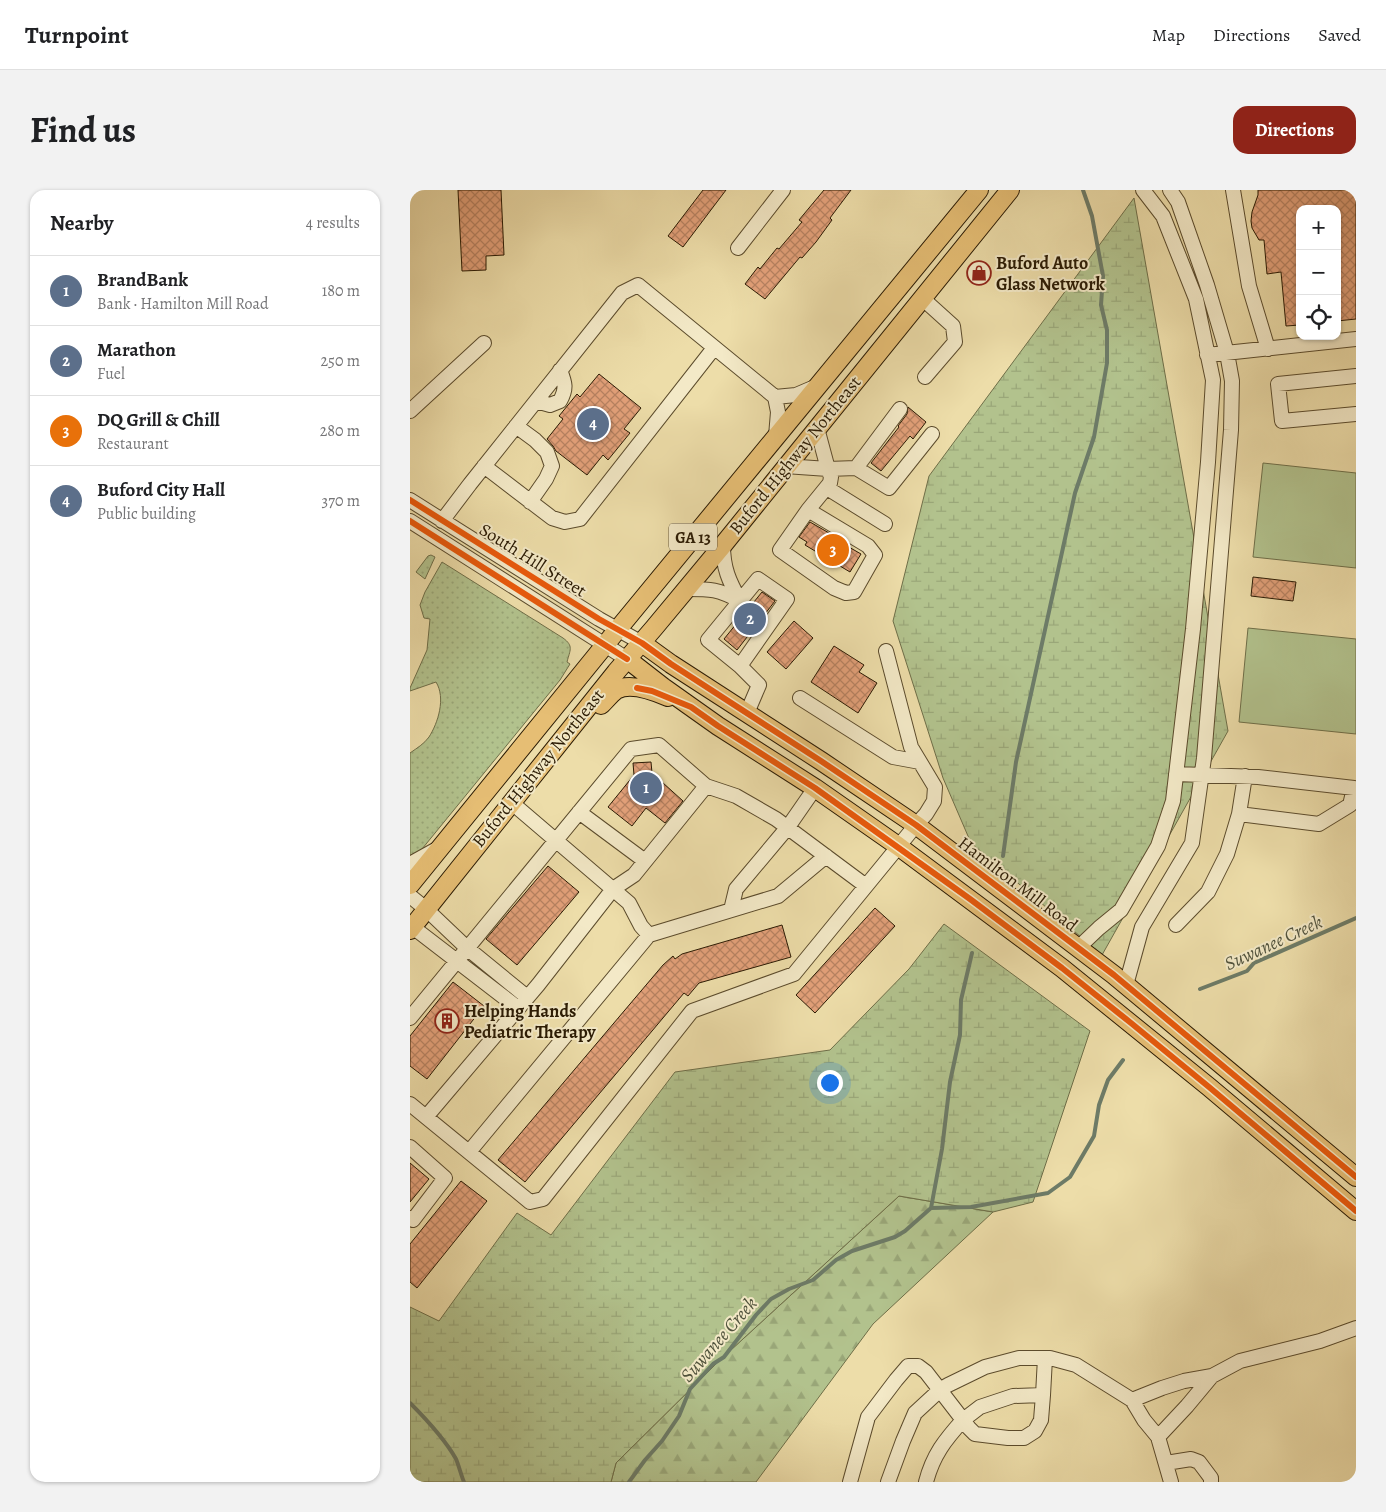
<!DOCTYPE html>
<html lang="en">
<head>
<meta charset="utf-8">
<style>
  :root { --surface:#fff; --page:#f2f2f2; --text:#202124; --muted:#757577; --line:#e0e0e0; --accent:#8f2418 }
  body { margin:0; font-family:Alegreya,serif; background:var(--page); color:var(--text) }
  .controls { position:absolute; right:15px; top:15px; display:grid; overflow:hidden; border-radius:10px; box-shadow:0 1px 4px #0004 }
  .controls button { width:45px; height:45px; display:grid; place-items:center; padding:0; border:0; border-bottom:1px solid var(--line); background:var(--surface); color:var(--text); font:25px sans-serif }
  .you { position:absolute; left:419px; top:892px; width:18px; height:18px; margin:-12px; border:4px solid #fff; border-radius:50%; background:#1a73e8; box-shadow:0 0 0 8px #1a73e833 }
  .badge { display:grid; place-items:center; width:32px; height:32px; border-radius:50%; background:var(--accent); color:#fff; font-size:16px; font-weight:700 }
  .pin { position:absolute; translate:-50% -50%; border:2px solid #fff; box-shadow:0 1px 5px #0006 }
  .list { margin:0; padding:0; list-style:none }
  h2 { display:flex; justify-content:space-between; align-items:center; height:65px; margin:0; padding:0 20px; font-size:21px }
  h2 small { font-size:16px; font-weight:400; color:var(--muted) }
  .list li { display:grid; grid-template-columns:32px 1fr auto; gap:15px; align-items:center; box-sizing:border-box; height:70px; padding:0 20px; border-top:1px solid var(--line) }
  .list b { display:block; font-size:19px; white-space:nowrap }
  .list p { margin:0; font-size:16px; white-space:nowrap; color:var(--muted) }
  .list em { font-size:16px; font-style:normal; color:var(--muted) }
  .icon { flex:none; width:28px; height:28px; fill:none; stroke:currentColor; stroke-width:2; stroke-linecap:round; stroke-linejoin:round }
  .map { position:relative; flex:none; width:946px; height:1292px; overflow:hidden; border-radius:15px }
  header { display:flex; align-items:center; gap:30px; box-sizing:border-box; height:70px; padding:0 25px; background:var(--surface); border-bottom:1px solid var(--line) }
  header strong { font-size:24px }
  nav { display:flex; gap:28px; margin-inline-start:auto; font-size:18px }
  .intro { display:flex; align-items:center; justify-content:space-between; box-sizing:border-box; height:120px; padding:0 30px }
  h1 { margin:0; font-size:35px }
  .button { padding:12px 22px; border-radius:15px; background:var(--accent); color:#fff; font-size:18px; font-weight:700 }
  main { display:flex; gap:30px; padding:0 30px }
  aside { flex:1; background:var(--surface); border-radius:15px; box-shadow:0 1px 4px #0004 }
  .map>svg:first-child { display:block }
</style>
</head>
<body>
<header>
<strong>Turnpoint</strong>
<nav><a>Map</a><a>Directions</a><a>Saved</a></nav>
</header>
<div class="intro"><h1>Find us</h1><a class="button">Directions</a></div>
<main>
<aside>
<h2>Nearby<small>4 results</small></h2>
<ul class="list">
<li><span class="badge" style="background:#5c6f8a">1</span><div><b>BrandBank</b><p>Bank · Hamilton Mill Road</p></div><em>180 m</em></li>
<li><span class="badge" style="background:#5c6f8a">2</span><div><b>Marathon</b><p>Fuel</p></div><em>250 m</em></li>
<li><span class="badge" style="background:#e8710a">3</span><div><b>DQ Grill &amp; Chill</b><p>Restaurant</p></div><em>280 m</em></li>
<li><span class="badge" style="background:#5c6f8a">4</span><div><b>Buford City Hall</b><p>Public building</p></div><em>370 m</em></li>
</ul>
</aside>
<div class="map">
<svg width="946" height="1292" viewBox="0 0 946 1292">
  <defs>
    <pattern id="grass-dots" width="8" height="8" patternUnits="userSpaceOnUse" patternTransform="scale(1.25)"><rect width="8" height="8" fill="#b2c28d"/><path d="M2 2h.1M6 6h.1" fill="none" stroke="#99a678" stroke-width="1.8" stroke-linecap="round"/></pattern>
    <pattern id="forest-firs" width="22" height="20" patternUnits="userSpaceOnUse" patternTransform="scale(1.25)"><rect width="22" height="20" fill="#b2c28d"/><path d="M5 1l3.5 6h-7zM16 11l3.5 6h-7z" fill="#99a678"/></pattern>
    <pattern id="wetland-marsh" width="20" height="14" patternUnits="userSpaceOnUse" patternTransform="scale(1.25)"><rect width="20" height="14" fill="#b2c28d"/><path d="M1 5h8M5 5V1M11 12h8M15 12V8" fill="none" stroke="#99a678"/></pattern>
    <pattern id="building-cross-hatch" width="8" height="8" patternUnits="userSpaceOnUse" patternTransform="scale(1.25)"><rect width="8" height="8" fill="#e2a079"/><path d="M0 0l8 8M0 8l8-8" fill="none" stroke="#b78261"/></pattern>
  </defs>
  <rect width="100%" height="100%" fill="#eddda9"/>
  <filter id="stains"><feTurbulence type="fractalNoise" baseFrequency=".004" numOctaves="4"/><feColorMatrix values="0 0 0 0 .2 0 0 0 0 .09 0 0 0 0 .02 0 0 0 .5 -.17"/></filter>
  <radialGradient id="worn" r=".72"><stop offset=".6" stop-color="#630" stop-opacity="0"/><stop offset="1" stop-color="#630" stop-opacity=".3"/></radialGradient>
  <path fill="url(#grass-dots)" stroke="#6e6e48" d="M21,365L25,367L15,389L6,382L18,366Z
    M32,372L153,448C164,456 160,460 157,472L160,474L150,490L12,659L0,669V563C7,558 14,554 19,547C28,533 36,508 26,492L0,501V498L17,460L20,429L14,428L10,415L15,402Z"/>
  <path fill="url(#forest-firs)" stroke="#6e6e48" d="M489,1006L583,1022L463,1134L346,1292H201L206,1273L310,1170Z"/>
  <path fill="url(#wetland-marsh)" stroke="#6e6e48" d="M724,8L818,541L692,765L561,653L533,588L483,431L519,286Z
    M534,734L680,841L623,1012L583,1022L489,1006L310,1170L206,1273L201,1292H0V1117L29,1131L107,1023L141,1045L265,882L420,860L499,779Z"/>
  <path fill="#b2c28d" stroke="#6e6e48" d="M853,273L946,283V378L843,367Z
    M838,438L946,449V544L829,532Z"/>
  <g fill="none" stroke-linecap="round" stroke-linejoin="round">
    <path stroke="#6d7b67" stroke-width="4" d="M593,666L606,572L665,303L684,247L697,173V140L691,115L693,86L682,26L673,0
      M790,799L837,781L844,773L946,728
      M521,1018L532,959L540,892L550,845L551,810L562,763
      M0,1213C17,1230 34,1248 46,1269C49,1276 51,1285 54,1292
      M219,1292L235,1270L252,1251L269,1226L280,1199L303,1174L314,1167L346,1125L361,1109L379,1099L403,1090L426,1070L442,1061L485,1047L495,1041L521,1018L561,1017L638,1003L660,987L684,946L689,915L698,890L713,870"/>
  </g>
  <path fill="url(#building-cross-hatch)" stroke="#2a1a03" d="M48,0H91L94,65L76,66V80L52,81Z
    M293,0H316L273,57L258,46Z
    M414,0H441L420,28L422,30L406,52L392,68L390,67L355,109L335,94L348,77L350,79L367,58L369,59L392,32L389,30Z
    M848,0H946V129L927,131V19H890V135L876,136L871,82L857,84L854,50H849L842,38L841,31L842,22L848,5Z
    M189,184L231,218L214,239L220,243L198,270L193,265L177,285L146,261L143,256L137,249L153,229L149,226L167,204L170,207Z
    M498,217L516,232L503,249L500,246L471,281L461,273L489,237L488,236L497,224Z
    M400,332L426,347L425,349L451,364L440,382L395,355L397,352L389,347Z
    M843,387L886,392L883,411L841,406Z
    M352,402L365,411L327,460L314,449Z
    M384,431L403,448L376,479L357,462Z
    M424,456L454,475L449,482L467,493L448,523L401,492Z
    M241,572L242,583L273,611L255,633L236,618L222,636L198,617L224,585L223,573Z
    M138,676L169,702L107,775L76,749Z
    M465,718L485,736L405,823L386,805Z
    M372,735L381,767L289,793L278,806L274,803L115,992L88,970L253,775L263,766L265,769L272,764Z
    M43,792L74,816L17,889L0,876V846Z
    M0,973L19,989L0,1012Z
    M51,991L77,1011L7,1098L0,1092V1054Z"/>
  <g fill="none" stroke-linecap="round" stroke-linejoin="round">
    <g stroke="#5b4b2c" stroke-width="16">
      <path id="minor" d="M823,0L839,96L858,159
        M328,58L373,0
        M512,108L543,136L545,152L515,187
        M797,165L946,149
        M946,186L868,194L872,231L946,224
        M365,207L386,205L407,196
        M126,211L140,215L150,211C157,198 155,193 150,180
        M0,221L74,153
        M106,236L125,250L137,262L142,276L136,289L120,312
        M74,276L142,328L155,332L170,329L304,158
        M375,276L418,279L407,238
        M446,278L479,298L522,244
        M417,298L475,334
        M0,310L189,429L232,453
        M398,320L458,356L465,365L444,402L436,403L424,398L370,360L398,320L420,293L421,287L418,279L446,278L490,219
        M0,331L217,469
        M32,331L60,294L212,103L228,95L365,207L368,222L366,246
        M313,355C313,378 319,391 330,411
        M277,399C301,399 308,399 330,411
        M330,476L298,450L348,389L377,409L330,476L349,495L337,523
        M390,508L483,567L510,572
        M766,584L848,587L944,598L940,615L909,634L829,624L817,664L798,702L766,735
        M101,612L219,713L231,736L239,745L368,706L416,666
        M169,622L235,671
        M829,624L835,586
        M0,674L25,660
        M0,706L16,719L57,758L117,807
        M321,720L326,699L378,637L405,598
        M0,735L108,818
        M668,758L689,738L711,720L748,656L763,611L783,439L798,272L803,190L786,109L753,26L733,0
        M716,795L732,737L782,653L794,568L821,240L822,191L817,163L797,95L768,12L760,0
        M0,828L221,559L249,555L296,596L326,606L366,629L456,696
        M0,914L120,1012L133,1009L282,821L384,784L506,635L516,624L524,611L525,597L501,557L476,461
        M16,927L128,795L203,699L224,685L296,596
        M0,957L35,988L3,1030L0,1028
        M59,962L239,745
        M722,1210L752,1198L774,1191L802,1186
        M748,1247L777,1216L802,1186L830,1171L910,1151L946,1138
        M756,1273L781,1269L789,1272L801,1288V1292
        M440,1292L458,1227L486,1190L498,1176H508L516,1182L553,1230L570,1217L603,1206L633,1205L635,1168
        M478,1292L493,1251L505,1223L531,1199L538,1195L575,1177L609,1168H640L666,1175L722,1210L734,1230L748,1247L761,1292
        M516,1292C523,1265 535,1250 553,1230L559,1238L565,1244L598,1248H614L625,1241L631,1230L633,1205"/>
    </g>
    <g stroke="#2a1a03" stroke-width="20">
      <path id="major" d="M232,453L261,474L411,571L506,635L704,785L946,987
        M217,469L253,497L308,536L405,598L488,656L652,778L799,897L946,1021
        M191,515C196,510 201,504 206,500C220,492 244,501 258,507
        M0,695L208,439L569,0
        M0,740L206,482L244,438L313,355L600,0"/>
    </g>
    <use href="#minor" stroke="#f3e9c7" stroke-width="14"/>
    <use href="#major" stroke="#e6be74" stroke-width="18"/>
    <g stroke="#f3e9c7" stroke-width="9">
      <path id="cycleway" d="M0,310L189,429L232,453L261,474L411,571L506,635L704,785L946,987
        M0,331L217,469
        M227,498L242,501L281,517L308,536L405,598L560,709L652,778L721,833L799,897L946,1021"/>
    </g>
    <use href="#cycleway" stroke="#e8590c" stroke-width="6"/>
  </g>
  <defs>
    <g id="shop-ring" transform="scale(1.25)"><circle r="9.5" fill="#f3e9c7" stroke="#8f2418" stroke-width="1.5"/><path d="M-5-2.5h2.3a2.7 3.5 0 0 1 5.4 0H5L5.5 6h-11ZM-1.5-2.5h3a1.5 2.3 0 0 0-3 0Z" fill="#8f2418"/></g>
    <g id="building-ring" transform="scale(1.25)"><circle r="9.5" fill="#f3e9c7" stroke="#8f2418" stroke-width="1.5"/><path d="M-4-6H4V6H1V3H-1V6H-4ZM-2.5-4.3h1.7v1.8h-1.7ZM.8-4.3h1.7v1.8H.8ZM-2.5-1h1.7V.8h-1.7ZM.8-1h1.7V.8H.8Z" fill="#8f2418"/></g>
  </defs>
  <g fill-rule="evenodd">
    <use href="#shop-ring" x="569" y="83"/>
    <use href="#building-ring" x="37" y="831"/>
  </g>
  <g text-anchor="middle" stroke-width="4" stroke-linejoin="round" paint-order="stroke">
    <rect fill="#f3e9c7" stroke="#66583e" stroke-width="1" x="259" y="333.5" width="48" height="27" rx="4"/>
    <g font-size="16" font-weight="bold" fill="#2a1a03">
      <text x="283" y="353">GA 13</text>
    </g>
    <g font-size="18" font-weight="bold" fill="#2a1a03" stroke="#f3e9c7" text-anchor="start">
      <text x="586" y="79">Buford Auto<tspan x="586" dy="21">Glass Network</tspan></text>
      <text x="54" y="827">Helping Hands<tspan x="54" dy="21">Pediatric Therapy</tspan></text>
    </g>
    <g font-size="18" fill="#2a1a03" stroke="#f3e9c7">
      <text transform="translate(385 265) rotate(-51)" y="6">Buford Highway Northeast</text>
      <text transform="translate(123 370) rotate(32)" y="6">South Hill Street</text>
      <text transform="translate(128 578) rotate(-51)" y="6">Buford Highway Northeast</text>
      <text transform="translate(608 694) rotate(37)" y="6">Hamilton Mill Road</text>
    </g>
    <g font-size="19" font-style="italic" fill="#51533d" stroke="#f3e9c7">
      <text transform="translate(863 752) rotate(-25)" y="7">Suwanee Creek</text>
      <text transform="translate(308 1149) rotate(-49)" y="7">Suwanee Creek</text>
    </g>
  </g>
  <rect width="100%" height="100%" filter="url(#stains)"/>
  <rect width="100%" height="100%" fill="url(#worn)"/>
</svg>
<div class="controls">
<button>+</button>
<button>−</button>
<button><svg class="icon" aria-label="locate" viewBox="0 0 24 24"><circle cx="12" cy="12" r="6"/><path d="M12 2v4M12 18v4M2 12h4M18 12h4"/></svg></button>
</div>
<div class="you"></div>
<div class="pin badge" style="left:236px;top:598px;background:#5c6f8a">1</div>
<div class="pin badge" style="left:340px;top:429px;background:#5c6f8a">2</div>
<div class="pin badge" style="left:423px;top:360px;background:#e8710a">3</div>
<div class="pin badge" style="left:183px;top:234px;background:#5c6f8a">4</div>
</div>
</main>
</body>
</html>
